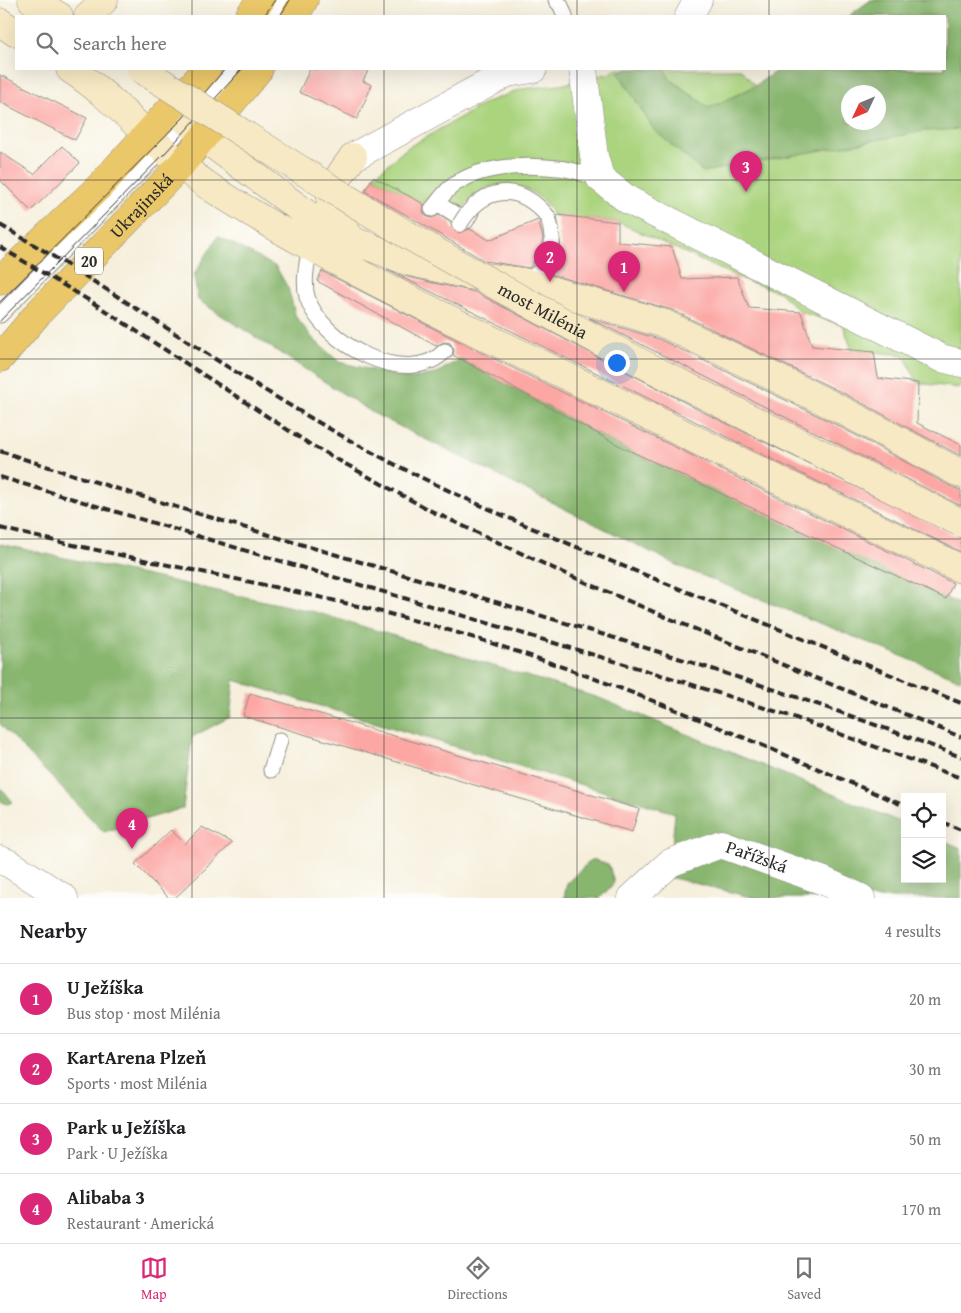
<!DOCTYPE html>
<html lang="en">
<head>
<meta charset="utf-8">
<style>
  :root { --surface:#fff; --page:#f2f2f2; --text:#202124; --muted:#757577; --line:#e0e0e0; --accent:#db2777 }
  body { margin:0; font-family:"Gentium Book Plus",serif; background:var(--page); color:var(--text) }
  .controls { position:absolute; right:15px; bottom:15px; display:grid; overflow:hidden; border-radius:0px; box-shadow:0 5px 20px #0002 }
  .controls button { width:45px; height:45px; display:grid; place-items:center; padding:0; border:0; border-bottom:1px solid var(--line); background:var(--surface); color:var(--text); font:25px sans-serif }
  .compass { position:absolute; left:841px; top:85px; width:45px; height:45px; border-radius:50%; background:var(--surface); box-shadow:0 5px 20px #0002; rotate:226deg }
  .you { position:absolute; left:616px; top:362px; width:18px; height:18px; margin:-12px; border:4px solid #fff; border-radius:50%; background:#1a73e8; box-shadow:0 0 0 8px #1a73e833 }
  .badge { display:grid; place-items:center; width:32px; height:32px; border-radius:50%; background:var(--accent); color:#fff; font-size:16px; font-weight:700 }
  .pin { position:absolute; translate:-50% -41px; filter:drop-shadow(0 1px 2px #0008) }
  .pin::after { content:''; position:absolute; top:26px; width:18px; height:15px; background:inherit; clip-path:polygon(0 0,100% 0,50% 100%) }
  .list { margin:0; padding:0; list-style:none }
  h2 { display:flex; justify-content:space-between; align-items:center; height:65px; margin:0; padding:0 20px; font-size:21px }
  h2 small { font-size:16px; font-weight:400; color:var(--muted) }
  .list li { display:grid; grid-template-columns:32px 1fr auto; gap:15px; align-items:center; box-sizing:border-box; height:70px; padding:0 20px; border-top:1px solid var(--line) }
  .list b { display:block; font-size:19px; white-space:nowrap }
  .list p { margin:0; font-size:16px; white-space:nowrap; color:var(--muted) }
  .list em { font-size:16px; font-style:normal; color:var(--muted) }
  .icon { flex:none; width:28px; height:28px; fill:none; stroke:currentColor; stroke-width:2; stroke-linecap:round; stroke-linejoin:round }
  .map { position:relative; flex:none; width:961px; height:898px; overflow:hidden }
  .search { position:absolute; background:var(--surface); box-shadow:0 5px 20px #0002; left:15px; right:15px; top:15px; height:55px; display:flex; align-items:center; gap:12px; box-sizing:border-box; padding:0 18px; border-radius:0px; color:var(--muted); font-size:19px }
  .sheet { height:345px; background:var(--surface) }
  nav { display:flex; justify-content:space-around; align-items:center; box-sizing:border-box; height:70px; border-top:1px solid var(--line); background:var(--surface); font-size:14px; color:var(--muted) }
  nav a { display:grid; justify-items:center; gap:2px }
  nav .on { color:var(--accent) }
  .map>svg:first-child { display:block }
</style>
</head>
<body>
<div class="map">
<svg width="961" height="898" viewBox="0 0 961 898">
  <rect width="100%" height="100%" fill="#fdfcf7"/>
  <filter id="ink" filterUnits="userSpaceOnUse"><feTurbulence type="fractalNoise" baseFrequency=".02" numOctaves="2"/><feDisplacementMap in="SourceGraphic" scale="10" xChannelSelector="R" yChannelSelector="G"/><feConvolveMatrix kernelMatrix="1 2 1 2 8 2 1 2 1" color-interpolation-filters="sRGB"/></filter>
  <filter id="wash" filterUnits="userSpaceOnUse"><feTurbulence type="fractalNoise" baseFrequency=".0096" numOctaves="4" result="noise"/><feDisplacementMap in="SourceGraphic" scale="20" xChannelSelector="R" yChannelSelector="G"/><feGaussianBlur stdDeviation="1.12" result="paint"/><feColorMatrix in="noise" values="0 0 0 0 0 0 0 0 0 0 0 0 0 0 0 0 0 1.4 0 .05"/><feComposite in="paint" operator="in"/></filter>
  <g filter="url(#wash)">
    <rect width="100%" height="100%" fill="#f6efdc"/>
    <path fill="#abd47f" stroke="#6b8055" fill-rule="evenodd" d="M871,0H961V388L918,383L904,355L852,350L843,325L801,312L779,292L737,277L618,222L553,215C542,191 512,178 488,188C476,193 469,201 461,210L432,209L373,177L407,148L487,102L522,89L560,85L611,73L616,69H741L755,86L779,69H945V16H849ZM848,92H878V122H848Z"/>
    <path fill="#88b66e" stroke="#5a704c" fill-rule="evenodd" d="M871,0H961V129L925,131L703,172L654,130L618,72L633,69H665L669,78L709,108L755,86L779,69H945V16H849ZM878,92V122H848V92Z
      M218,236L276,267L288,288L296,317L314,340L339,362L409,379L435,374L460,359L624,448L961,605V680L681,567L373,413L198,300L194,275Z
      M0,544L315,612L599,698L905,824V879H942V840L961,848V898H755L669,877L675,813L234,680L230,717L192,737L183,808L104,832L0,724Z
      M0,787L13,802L7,804L0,801Z
      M592,859L609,865L614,883L600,898H564L567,883Z"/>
    <g id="blocks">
      <path fill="#fca7a4" d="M310,69H369L363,81L372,85L357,119L299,92Z
        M0,75L87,118L75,140L0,102Z
        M62,146L80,163L31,211L0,180V152L34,174Z
        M373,177L424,204L423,212L426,216L431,218L439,215L451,223L452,228L459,233L470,229L489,240L538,220L543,238L541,252L529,268L485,261L365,191Z
        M557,215L618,222V242L672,247L682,279L737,277L749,308L801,312L812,346L874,352L878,378L918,383L917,423L961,445V456L845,394L672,310L550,274L559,260L561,249Z
        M387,270L403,276L475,292L701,411L961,538V552Z
        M322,271L464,344L953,583L946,599L624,448L453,355L454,350L450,343L444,342L436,346L317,281Z
        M589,318L659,339L831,422L954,488L961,490V506Z
        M250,693L639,809L632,832L243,716Z
        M202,827L232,843L175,898H169L135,864L171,830L185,844Z"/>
    </g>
  </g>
  <g filter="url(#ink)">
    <use href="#blocks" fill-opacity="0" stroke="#908d84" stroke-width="1"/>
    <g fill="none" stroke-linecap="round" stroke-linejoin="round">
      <g stroke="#908d84" stroke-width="17">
        <path id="service" d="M556,0L561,6L565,16
          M273,16L284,0
          M437,203L466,221L471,212
          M432,209C438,202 443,194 450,188C477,165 525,164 558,168C572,169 587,175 600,178
          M310,247C307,263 303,281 307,297C321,343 407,390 445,351
          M523,282C553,268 557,247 548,217
          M0,315L188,123L235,69
          M271,770L280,740"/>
      </g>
      <g stroke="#908d84" stroke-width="29">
        <g id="minor">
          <path d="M689,16L698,0"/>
          <path d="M583,69L594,156L600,178L628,200L941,358L961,363"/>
          <path d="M353,157L507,73L533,69"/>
          <path id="s1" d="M632,898L670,863L721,844L824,881L861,898"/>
        </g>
      </g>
      <g stroke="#908d84" stroke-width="29">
        <path id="tertiary" d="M0,860L10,864L64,898"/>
      </g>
      <g stroke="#908d84" stroke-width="29">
        <path id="secondary" d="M32,0L59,16
          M88,16L104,0
          M0,22L16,33
          M70,69C124,104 162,157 216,191C325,260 442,316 558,372C692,438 827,504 961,569
          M173,108L204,138L247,170L311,217L354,241L407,261L469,275L523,282L665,324L838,408L961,474
          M351,238C321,202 327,192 353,157"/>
      </g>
      <g stroke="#908d84" stroke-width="29">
        <g id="primary">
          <path d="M249,16L261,0"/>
          <path d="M295,16L304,0"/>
          <path d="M0,281L99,187L207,69"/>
          <path id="s2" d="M0,358L40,311L180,166L259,69"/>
        </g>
      </g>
      <use href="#service" stroke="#fff" stroke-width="15"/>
      <use href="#minor" stroke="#fff" stroke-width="28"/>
      <use href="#tertiary" stroke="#fff" stroke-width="28"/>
      <use href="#secondary" stroke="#f7e9c3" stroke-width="28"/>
      <use href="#primary" stroke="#eac769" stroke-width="28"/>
      <path stroke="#2b2b2b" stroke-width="1" d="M264,16L275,0
        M280,16L290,0
        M0,302L183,118L225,69
        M0,321L166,152L242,69"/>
      <path stroke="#2b2b2b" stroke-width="4" stroke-dasharray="8 4" stroke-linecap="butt" d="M0,225C135,302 259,395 398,466C498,516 602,558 705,599C791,634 876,669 961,703
        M0,247L95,304L311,445L427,509L557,570L668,618L961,737
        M0,451C319,557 647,635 961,757
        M0,477L671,678L793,717L961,778
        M0,528C151,565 306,588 455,632C610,678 757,743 905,806
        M942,822L961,830"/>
      <g stroke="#908d84" stroke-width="17" stroke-linecap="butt">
        <path id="service-bridge" d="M460,224C483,185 519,182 548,217"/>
      </g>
      <g stroke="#908d84" stroke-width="29" stroke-linecap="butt">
        <g id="secondary-bridge">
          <path id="s3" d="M141,69C246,135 350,203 458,264C622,357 792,439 961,523"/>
        </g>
      </g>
      <use href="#service-bridge" stroke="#fff" stroke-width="15"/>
      <use href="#secondary-bridge" stroke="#f7e9c3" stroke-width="28"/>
    </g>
  </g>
  <path fill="none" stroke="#2b2b2b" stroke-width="1" stroke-opacity="0.55" d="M192,0V16M384,0V16M577,0V16M769,0V16M192,69V898M384,69V898M577,69V898M769,69V898M0,180H961M0,359H961M0,539H961M0,718H961"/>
  <g text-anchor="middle" stroke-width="4.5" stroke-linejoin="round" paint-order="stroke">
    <rect fill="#fdfcf7" stroke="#6a6a68" stroke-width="1" x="75" y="247.5" width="28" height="27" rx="4"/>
    <g font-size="16" font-weight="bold" fill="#2b2b2b">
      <text x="89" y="267">20</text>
    </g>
    <g font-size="18" fill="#2b2b2b" stroke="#fdfcf7">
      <text dy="6" stroke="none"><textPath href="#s2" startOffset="208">Ukrajinská</textPath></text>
      <text dy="6" stroke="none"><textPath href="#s3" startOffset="469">most Milénia</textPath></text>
      <text dy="6" stroke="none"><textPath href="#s1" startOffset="144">Pařížská</textPath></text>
    </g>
  </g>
</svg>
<div class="controls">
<button><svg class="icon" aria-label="locate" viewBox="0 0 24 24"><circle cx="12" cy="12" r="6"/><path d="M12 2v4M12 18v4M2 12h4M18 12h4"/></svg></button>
<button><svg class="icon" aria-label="layers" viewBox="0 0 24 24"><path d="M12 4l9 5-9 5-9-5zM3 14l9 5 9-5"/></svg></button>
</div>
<svg class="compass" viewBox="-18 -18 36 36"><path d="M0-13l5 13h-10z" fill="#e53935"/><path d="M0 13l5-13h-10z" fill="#757577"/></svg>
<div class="you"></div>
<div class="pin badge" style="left:624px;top:292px">1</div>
<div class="pin badge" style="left:550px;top:282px">2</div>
<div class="pin badge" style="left:746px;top:192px">3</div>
<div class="pin badge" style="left:132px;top:849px">4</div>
<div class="search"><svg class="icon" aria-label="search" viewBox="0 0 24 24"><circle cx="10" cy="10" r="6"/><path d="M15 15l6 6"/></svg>Search here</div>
</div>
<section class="sheet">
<h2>Nearby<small>4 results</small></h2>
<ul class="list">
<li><span class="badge">1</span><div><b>U Ježíška</b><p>Bus stop · most Milénia</p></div><em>20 m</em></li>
<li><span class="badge">2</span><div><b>KartArena Plzeň</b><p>Sports · most Milénia</p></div><em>30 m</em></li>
<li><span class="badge">3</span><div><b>Park u Ježíška</b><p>Park · U Ježíška</p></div><em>50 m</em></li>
<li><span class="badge">4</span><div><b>Alibaba 3</b><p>Restaurant · Americká</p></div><em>170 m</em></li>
</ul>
</section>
<nav>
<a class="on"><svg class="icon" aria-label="map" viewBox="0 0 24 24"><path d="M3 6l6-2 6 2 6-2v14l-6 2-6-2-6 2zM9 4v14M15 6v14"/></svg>Map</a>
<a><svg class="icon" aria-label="directions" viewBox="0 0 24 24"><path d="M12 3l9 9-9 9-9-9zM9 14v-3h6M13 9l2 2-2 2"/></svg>Directions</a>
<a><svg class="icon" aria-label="saved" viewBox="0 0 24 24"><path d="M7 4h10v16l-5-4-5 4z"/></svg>Saved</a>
</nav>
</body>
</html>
